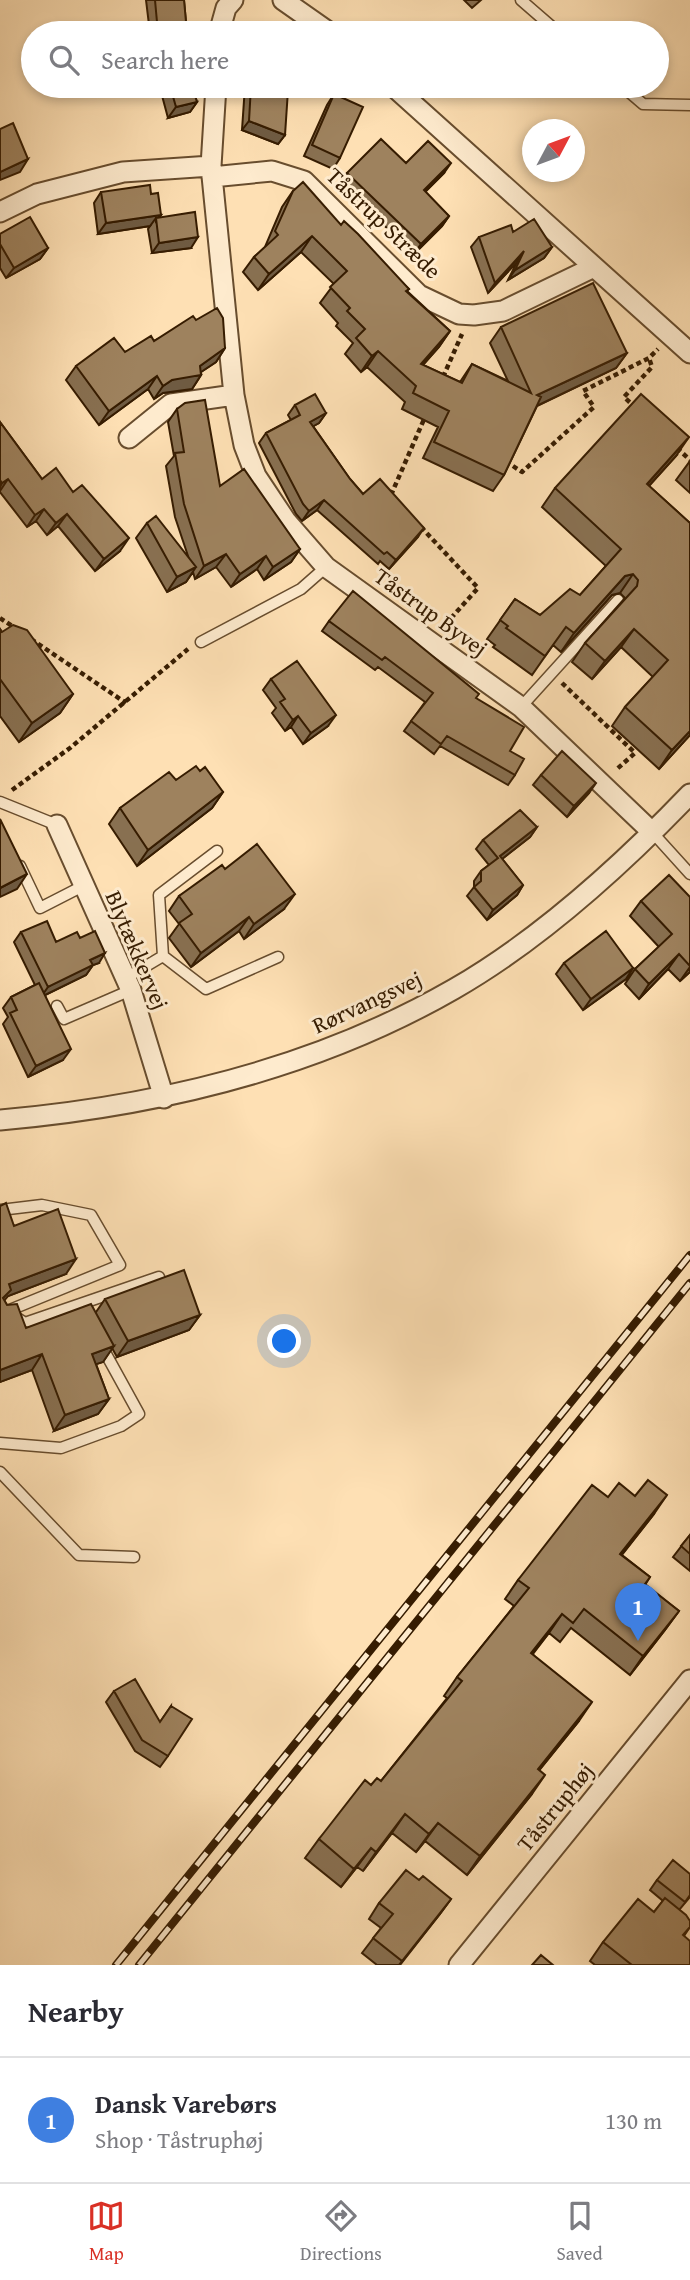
<!DOCTYPE html>
<html lang="en">
<head>
<meta charset="utf-8">
<style>
  :root { --surface:#fff; --page:#f2f2f3; --text:#2b2b33; --muted:#7c7c81; --line:#e1e1e2; --accent:#d93025 }
  body { margin:0; font-family:"Gentium Book Plus",serif; background:var(--page); color:var(--text) }
  .compass { position:absolute; left:522px; top:119px; width:63px; height:63px; border-radius:50%; background:var(--surface); box-shadow:0 4px 10px #0003; rotate:49deg }
  .you { position:absolute; left:285px; top:1342px; width:24px; height:24px; margin:-18px; border:5px solid #fff; border-radius:50%; background:#1a73e8; box-shadow:0 0 0 10px #1a73e833 }
  .badge { display:grid; place-items:center; width:46px; height:46px; border-radius:50%; background:var(--accent); color:#fff; font-size:23px; font-weight:700 }
  .pin { position:absolute; translate:-50% -58px; filter:drop-shadow(0 2px 4px #0008) }
  .pin::after { content:''; position:absolute; top:37px; width:24px; height:21px; background:inherit; clip-path:polygon(0 0,100% 0,50% 100%) }
  .list { margin:0; padding:0; list-style:none }
  h2 { display:flex; justify-content:space-between; align-items:center; height:91px; margin:0; padding:0 28px; font-size:30px }
  h2 small { font-size:23px; font-weight:400; color:var(--muted) }
  .list li { display:grid; grid-template-columns:46px 1fr auto; gap:21px; align-items:center; box-sizing:border-box; height:126px; padding:0 28px; border-top:2px solid var(--line) }
  .list b { display:block; font-size:26px; white-space:nowrap }
  .list p { margin:0; font-size:23px; white-space:nowrap; color:var(--muted) }
  .list em { font-size:23px; font-style:normal; color:var(--muted) }
  .icon { flex:none; width:38px; height:38px; fill:none; stroke:currentColor; stroke-width:2; stroke-linecap:round; stroke-linejoin:round }
  .map { position:relative; flex:none; width:690px; height:1965px; overflow:hidden }
  .search { position:absolute; background:var(--surface); box-shadow:0 4px 10px #0003; left:21px; right:21px; top:21px; height:77px; display:flex; align-items:center; gap:18px; box-sizing:border-box; padding:0 24px; border-radius:38px; color:var(--muted); font-size:26px }
  .sheet { height:217px; background:var(--surface) }
  nav { display:flex; justify-content:space-around; align-items:center; box-sizing:border-box; height:98px; border-top:2px solid var(--line); background:var(--surface); font-size:19px; color:var(--muted) }
  nav a { display:grid; justify-items:center; gap:4px }
  nav .on { color:var(--accent) }
  .map>svg:first-child { display:block }
</style>
</head>
<body>
<div class="map">
<svg width="690" height="1965" viewBox="0 0 690 1965">
  <rect width="100%" height="100%" fill="#fee0b4"/>
  <filter id="stains"><feTurbulence type="fractalNoise" baseFrequency=".00286" numOctaves="4"/><feColorMatrix values="0 0 0 0 .2 0 0 0 0 .09 0 0 0 0 .02 0 0 0 .5 -.17"/></filter>
  <radialGradient id="worn" r=".72"><stop offset=".6" stop-color="#630" stop-opacity="0"/><stop offset="1" stop-color="#630" stop-opacity=".3"/></radialGradient>
  <g fill="none" stroke-linecap="round" stroke-linejoin="round">
    <g stroke="#684d2e" stroke-width="13">
      <path id="lane" d="M521,0L559,33
        M622,86L643,104L690,105
        M201,642L301,589L326,567
        M521,707L618,600
        M0,802L57,825
        M653,833L690,874
        M20,866L40,908L83,886
        M163,956L206,989L278,957
        M126,978L163,956L159,895L217,851
        M57,1006L64,1019L131,990
        M0,1210L42,1205L91,1215L120,1265L0,1314
        M14,1316L25,1323L159,1277
        M0,1443L61,1448L121,1426L139,1414L101,1345
        M0,1472L79,1555L134,1557"/>
    </g>
    <g stroke="#684d2e" stroke-width="23">
      <path id="street" d="M283,0L330,33
        M219,33L226,8L233,0
        M216,86L211,166L234,395L244,445L256,476L286,521L326,567L521,707L653,833
        M393,86L690,353
        M212,177L272,171L304,181L419,295L459,314L474,315L503,311L594,267
        M0,212L37,194L123,172L211,166
        M129,438L171,404L234,395
        M57,825L131,990L164,1098
        M0,1120C159,1106 315,1069 454,989C541,939 620,867 690,794
        M459,1965L690,1680"/>
    </g>
    <path stroke="#361c01" stroke-width="4.5" stroke-dasharray="5 3.5" stroke-linecap="butt" d="M443,377L462,334
      M636,408L624,397L652,367L649,358
      M677,448L690,460
      M513,466L522,472L594,407L583,391L649,358L658,349
      M391,495L425,417
      M421,527L478,588L444,626
      M0,618L15,628
      M31,639L126,703
      M562,683L635,753L617,769
      M12,790L70,748L188,649"/>
    <use href="#lane" stroke="#feebce" stroke-width="10"/>
    <use href="#street" stroke="#feebce" stroke-width="19"/>
    <g stroke="#361c01" stroke-width="8">
      <path id="rail" d="M116,1965L690,1255
        M139,1965L690,1283"/>
    </g>
    <use href="#rail" stroke="#feebce" stroke-width="5" stroke-dasharray="16" stroke-linecap="butt"/>
  </g>
  <path fill="#887051" stroke="#361c01" stroke-width="2" d="M146,0H184L187,33H150Z
    M464,0H481L472,8Z
    M162,86H192L197,102L190,112L168,118L160,88Z
    M245,86H275L285,135L278,144L242,130Z
    M334,94L340,158L333,169L304,156L327,105Z
    M406,163L444,173L425,192L449,216L442,226L414,254L340,183L347,173Z
    M293,191L341,225L409,289L407,291L450,331L439,347L423,365L460,382L472,364L508,381L490,343L501,327L627,353L616,368L537,406L504,475L493,491L423,458L438,427L402,409L405,402L367,367L361,372L345,354L353,343L336,326L338,323L320,303L334,284L301,252L258,290L243,272L254,257L265,247L282,207Z
    M101,192L151,194L161,215L159,218L191,248L152,253L148,229L150,226L98,234L94,203Z
    M0,234L48,248L40,259L6,278L0,268Z
    M479,237L552,247L544,258L508,280L517,262L488,293L471,247Z
    M196,320L225,348L216,362L201,372V375L192,389L163,393L154,399L148,389L99,425L66,380L76,366L125,352L154,341Z
    M295,405L326,413L319,423L313,426L350,479L363,494L418,537L389,569L380,561L378,564L317,510L302,521L296,514L259,443L266,433L291,420L288,415Z
    M177,409L220,486L300,549L291,562L264,580L257,569L231,587L216,567L195,579L193,572L186,582L167,592L136,538L147,523L188,556L175,517L166,466L174,456L168,422Z
    M0,422L42,479L73,492L120,551L95,571L58,526L47,535L36,521L27,527L0,492Z
    M676,456L649,486L690,523V735L659,769L612,726L625,707L653,677L621,647L592,679L572,662L585,643L625,598L620,593L612,595L561,652L553,645L532,675L493,647L495,645L487,639L515,599L540,615L580,595L606,566L542,507L555,488Z
    M690,461V493L676,480Z
    M329,621L476,698L510,751L515,775L508,785L440,746L434,754L404,731L425,702L378,667L375,670L322,631Z
    M0,629L2,632L73,694L60,713L19,742L0,716Z
    M271,679L328,726L303,744L291,727L285,731L272,713L276,708L263,690Z
    M200,771L223,792L212,808L137,866L109,824L120,808L176,780Z
    M541,775L589,793L567,817L533,785Z
    M537,827L530,837L502,859L523,885L517,895L487,920L467,896L474,887V881L481,871L489,865L476,849L483,840Z
    M225,869L284,909L244,939L239,931L191,967L169,938L179,924L169,911L179,896Z
    M690,897V972L680,981L668,969L639,999L625,984L635,969L659,947L630,916L641,901Z
    M21,932L56,942L80,938L99,963L93,965L86,975L45,995L63,1060L28,1077L3,1024L8,1017L3,1008L11,997L35,985L14,942Z
    M564,963L633,968L626,979L583,1010L556,974Z
    M0,1206L14,1226L66,1274L8,1296L4,1300L7,1305L26,1328L96,1312L105,1299L200,1315L189,1330L117,1357L112,1348L103,1362L96,1364L109,1399L98,1414L54,1431L32,1370L0,1382Z
    M608,1497L654,1514L622,1555L650,1577L645,1585L679,1611L665,1630L630,1675L571,1628L560,1642L549,1633L533,1654L579,1721L539,1770L532,1794L467,1875L425,1841L416,1852L392,1833L363,1871L357,1867L341,1887L305,1858L319,1839L371,1785L381,1781L447,1698L444,1696L457,1677L514,1606L505,1599L518,1580Z
    M690,1535V1571L673,1557Z
    M114,1691L160,1722L171,1706L168,1756L160,1767L135,1751L106,1702Z
    M690,1874V1897L679,1910L690,1927L684,1936L690,1965H595L590,1961L603,1942L654,1912L663,1901L650,1890L657,1880Z
    M419,1880L451,1899L440,1914L400,1965H377L362,1953L381,1928L369,1919L379,1903Z"/>
  <path fill="#6f5b42" stroke="#361c01" stroke-width="2" d="M197,102L190,112L168,118L176,107Z
    M249,121L285,135L278,144L242,130Z
    M28,159L20,172L0,180V172Z
    M451,163L444,173L417,200L424,190Z
    M161,215L156,221V218L150,226L98,234L106,223Z
    M449,216L442,226L414,254L421,244Z
    M312,236L301,252L258,290L269,274Z
    M198,237L191,248L152,253L159,243Z
    M552,247L544,258L508,280L515,270Z
    M48,248L40,259L6,278L14,268Z
    M524,251L517,262L488,293L495,283Z
    M450,331L439,347L410,379L421,364Z
    M225,348L216,362L195,376L201,375L192,389L163,393L154,399L163,386L172,380L200,366Z
    M378,351L367,367L361,372L372,356Z
    M627,353L616,368L526,411L537,395Z
    M157,376L148,389L99,425L109,411Z
    M326,413L319,423L303,432L310,422Z
    M689,437L676,456L634,502L647,484Z
    M8,479L0,491V487L2,483Z
    M324,500L317,510L302,521L309,511Z
    M44,509L36,521L27,527L35,515Z
    M67,514L58,526L47,535L56,523Z
    M424,528L418,537L389,569L396,560Z
    M129,538L120,551L95,571L104,559Z
    M300,549L291,562L264,580L273,567Z
    M226,554L216,567L195,579L204,566Z
    M266,556L257,569L231,587L240,574Z
    M196,567L186,582L167,592L177,577Z
    M633,574L620,593L612,595L561,652L574,633L625,576Z
    M634,629L621,647L592,679L605,661Z
    M73,694L60,713L19,742L32,723Z
    M336,715L328,726L303,744L311,733Z
    M298,716L291,727L285,731L293,720Z
    M690,731V735L659,769L672,750Z
    M596,783L589,793L567,817L574,806Z
    M223,792L212,808L137,866L148,850Z
    M537,827L530,837L493,866L500,856Z
    M27,874L17,889L0,897V888Z
    M523,885L517,895L487,920L493,910Z
    M295,894L284,909L244,939L254,924Z
    M249,917L239,931L191,967L201,953Z
    M105,953L99,963L93,965L86,975L41,997L48,987L90,960Z
    M679,954L668,969L639,999L649,984Z
    M690,967V972L680,981Z
    M633,968L626,979L583,1010L591,999Z
    M71,1049L63,1060L28,1077L36,1066Z
    M76,1259L66,1274L8,1296L0,1306L9,1284Z
    M200,1315L189,1330L117,1357L128,1341Z
    M114,1346L103,1362L82,1369L92,1354Z
    M42,1354L32,1370L0,1382V1370Z
    M109,1399L98,1414L54,1431L65,1415Z
    M667,1495L654,1514L607,1573L620,1554Z
    M679,1611L665,1630L630,1675L643,1656Z
    M562,1614L549,1633L518,1671L531,1653Z
    M592,1702L579,1721L525,1788L538,1769Z
    M545,1775L532,1794L467,1875L480,1856Z
    M405,1814L392,1833L363,1871L376,1852Z
    M438,1823L425,1841L416,1852L429,1834Z
    M371,1848L357,1867L341,1887L354,1869Z
    M451,1899L440,1914L399,1965L402,1961Z"/>
  <path fill="#9e825e" stroke="#361c01" stroke-width="2" d="M155,0H184L187,33H158Z
    M170,86H192L197,102L176,107Z
    M251,86H275V89L288,90L285,135L249,121Z
    M334,94L363,107L340,158L312,145Z
    M13,123L28,159L0,172V129Z
    M381,139L406,163L428,141L451,163L424,190L449,216L421,244L347,173Z
    M303,182L341,225L344,221L358,234L409,289L406,291L450,331L421,364L462,383L472,364L531,393L501,327L593,283L627,353L537,395L541,397L504,475L434,442L449,411L413,393L416,386L378,351L372,356L356,338L365,329L347,311L350,308L330,287L347,271L312,236L269,274L254,257L278,235L275,231L293,191Z
    M150,185L151,194L158,193L161,215L106,223L101,192Z
    M195,212L198,237L159,243L156,218Z
    M30,217L48,248L14,268L0,244V234Z
    M534,219L552,247L515,270L524,251L495,283L479,237L511,225L513,232Z
    M217,308L223,318L225,348L200,366L201,375L172,380L163,386L157,376L109,411L76,366L114,338L125,352L151,336L154,341L193,316L196,320Z
    M315,394L326,413L310,422L350,479L363,494L380,479L424,528L396,560L387,552L384,554L324,500L309,511L303,504L266,433L300,415L295,405Z
    M641,394L689,437L647,484L690,523V731L672,750L625,707L668,660L634,629L605,661L585,643L637,586L638,580L633,574L625,576L574,633L566,627L545,656L506,628L508,626L500,620L515,599L540,615L570,589L580,595L621,549L555,488Z
    M205,400L220,486L244,469L300,549L273,567L266,556L240,574L226,554L204,566L184,504L175,453L184,452L177,409L185,403Z
    M0,422L42,479L56,468L73,492L82,485L129,538L104,559L67,514L56,523L44,509L35,515L8,479L2,483L0,480Z
    M156,516L196,567L177,577L147,523Z
    M353,591L479,694L476,698L524,727L510,751L524,759L515,775L447,736L441,744L411,721L433,693L385,657L382,660L329,621Z
    M13,625L27,630L73,694L32,723L0,679V629L2,632Z
    M297,661L336,715L311,733L298,716L293,720L280,702L285,699L271,679Z
    M562,751L596,783L574,806L541,775Z
    M196,766L200,771L205,767L223,792L148,850L120,808L169,772L176,780Z
    M520,810L537,827L500,856L523,885L493,910L474,887L481,881V871L498,858L483,840Z
    M0,819L27,874L0,888Z
    M257,844L295,894L254,924L249,917L201,953L179,923L192,914L179,896L222,865L225,869Z
    M669,875L690,897V966L679,954L649,984L635,969L672,934L641,901Z
    M47,921L56,942L77,932L80,938L95,931L105,953L90,960L93,965L48,987L21,932Z
    M606,931L633,968L591,999L564,963Z
    M39,983L71,1049L36,1066L10,1013L17,1010L11,997Z
    M6,1203L14,1226L58,1209L76,1259L9,1284L11,1290L3,1298L7,1305L17,1304L26,1328L91,1304L114,1346L92,1354L109,1399L65,1415L42,1354L0,1370V1206Z
    M184,1270L200,1315L128,1341L105,1299Z
    M648,1480L667,1495L620,1554L650,1577L645,1584L679,1611L643,1656L584,1609L573,1623L562,1614L531,1653L592,1702L538,1769L545,1775L480,1856L438,1823L429,1834L405,1814L376,1852L371,1848L354,1869L319,1839L365,1780L371,1785L377,1778L381,1781L462,1681L457,1677L529,1588L518,1580L592,1485L608,1497L619,1483L635,1496Z
    M690,1535V1554L681,1546Z
    M135,1679L160,1722L171,1706L192,1719L168,1756L142,1740L114,1691Z
    M673,1860L690,1874V1895L685,1902L657,1880Z
    M406,1870L419,1880L423,1876L451,1899L402,1961L373,1938L393,1914L379,1903Z
    M665,1898L686,1915L690,1921V1927L683,1935L690,1941V1965H632L603,1942L638,1899L654,1912Z
    M541,1955L553,1965H532Z"/>
  <g text-anchor="middle" stroke-width="6" stroke-linejoin="round" paint-order="stroke">
    <g font-size="23" fill="#361c01" stroke="#feebce">
      <text transform="translate(384 223) rotate(44)" y="8">Tåstrup Stræde</text>
      <text transform="translate(431 612) rotate(36)" y="8">Tåstrup Byvej</text>
      <text transform="translate(137 950) rotate(67)" y="8">Blytækkervej</text>
      <text transform="translate(367 1002) rotate(-25)" y="8">Rørvangsvej</text>
      <text transform="translate(555 1807) rotate(-51)" y="8">Tåstruphøj</text>
    </g>
  </g>
  <rect width="100%" height="100%" filter="url(#stains)"/>
  <rect width="100%" height="100%" fill="url(#worn)"/>
</svg>
<svg class="compass" viewBox="-18 -18 36 36"><path d="M0-13l5 13h-10z" fill="#e53935"/><path d="M0 13l5-13h-10z" fill="#7c7c81"/></svg>
<div class="you"></div>
<div class="pin badge" style="left:638px;top:1641px;background:#3f7fe0">1</div>
<div class="search"><svg class="icon" aria-label="search" viewBox="0 0 24 24"><circle cx="10" cy="10" r="6"/><path d="M15 15l6 6"/></svg>Search here</div>
</div>
<section class="sheet">
<h2>Nearby<small></small></h2>
<ul class="list">
<li><span class="badge" style="background:#3f7fe0">1</span><div><b>Dansk Varebørs</b><p>Shop · Tåstruphøj</p></div><em>130 m</em></li>
</ul>
</section>
<nav>
<a class="on"><svg class="icon" aria-label="map" viewBox="0 0 24 24"><path d="M3 6l6-2 6 2 6-2v14l-6 2-6-2-6 2zM9 4v14M15 6v14"/></svg>Map</a>
<a><svg class="icon" aria-label="directions" viewBox="0 0 24 24"><path d="M12 3l9 9-9 9-9-9zM9 14v-3h6M13 9l2 2-2 2"/></svg>Directions</a>
<a><svg class="icon" aria-label="saved" viewBox="0 0 24 24"><path d="M7 4h10v16l-5-4-5 4z"/></svg>Saved</a>
</nav>
</body>
</html>
